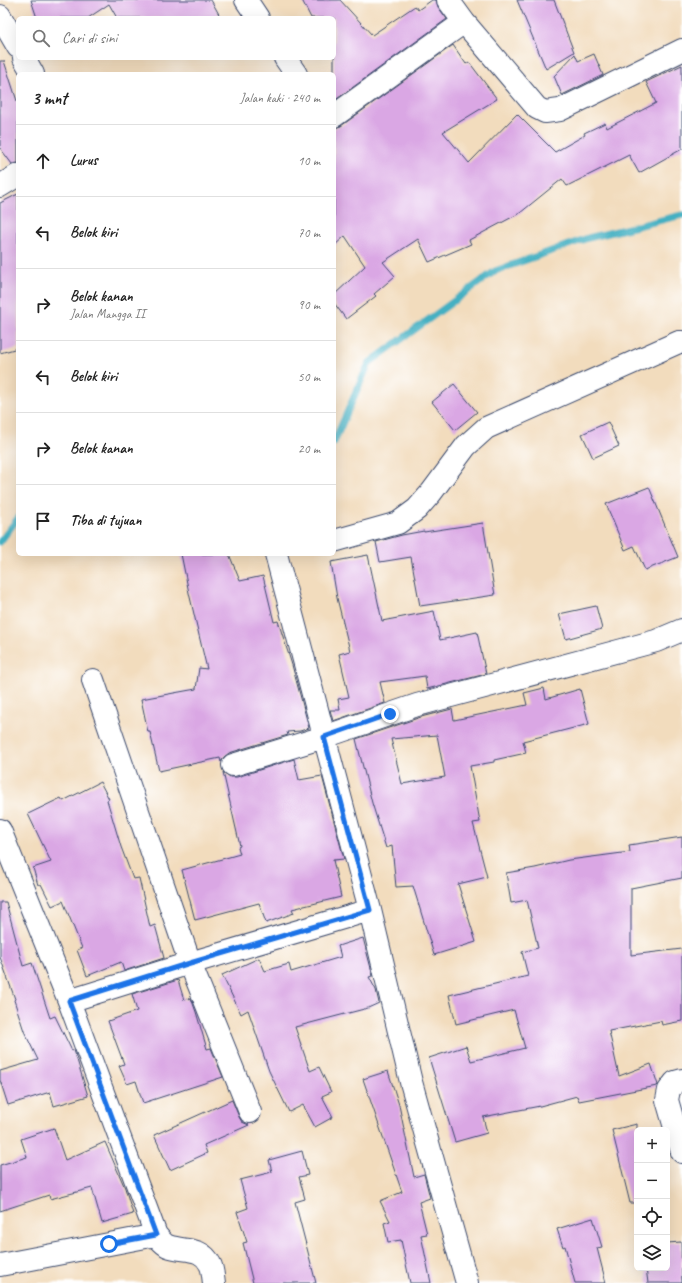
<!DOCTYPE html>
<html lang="id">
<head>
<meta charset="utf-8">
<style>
  :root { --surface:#fff; --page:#f6f6f6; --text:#222; --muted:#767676; --line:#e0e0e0 }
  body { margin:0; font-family:Caveat,sans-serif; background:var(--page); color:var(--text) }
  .controls { position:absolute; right:12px; bottom:12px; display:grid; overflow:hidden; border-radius:6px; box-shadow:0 4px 16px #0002 }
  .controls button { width:36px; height:36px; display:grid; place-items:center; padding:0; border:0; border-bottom:1px solid var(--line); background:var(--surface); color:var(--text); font:20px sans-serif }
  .stop { position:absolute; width:12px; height:12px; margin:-9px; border:3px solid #1a73e8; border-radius:50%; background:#fff }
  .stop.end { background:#1a73e8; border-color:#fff; box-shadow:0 1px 4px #0008 }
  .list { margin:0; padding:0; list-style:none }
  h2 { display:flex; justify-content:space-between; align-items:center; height:52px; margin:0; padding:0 16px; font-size:17px }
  h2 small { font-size:13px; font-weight:400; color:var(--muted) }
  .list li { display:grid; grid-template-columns:26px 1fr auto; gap:12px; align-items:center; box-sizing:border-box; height:72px; padding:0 16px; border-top:1px solid var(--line) }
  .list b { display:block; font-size:15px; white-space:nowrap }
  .list p { margin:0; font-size:13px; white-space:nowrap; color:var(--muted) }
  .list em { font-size:13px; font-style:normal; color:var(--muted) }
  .icon { flex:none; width:22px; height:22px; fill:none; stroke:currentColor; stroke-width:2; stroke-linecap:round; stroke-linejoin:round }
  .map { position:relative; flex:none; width:682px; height:1283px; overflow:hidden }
  .search { position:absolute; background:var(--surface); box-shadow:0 4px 16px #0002; left:16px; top:16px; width:320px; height:44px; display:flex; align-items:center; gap:10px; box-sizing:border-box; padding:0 14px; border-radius:6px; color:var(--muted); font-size:15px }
  .panel { position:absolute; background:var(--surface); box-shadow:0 4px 16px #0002; left:16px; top:72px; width:320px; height:484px; border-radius:6px }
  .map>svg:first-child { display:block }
</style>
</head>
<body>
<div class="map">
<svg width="682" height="1283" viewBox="0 0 682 1283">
  <rect width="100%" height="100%" fill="#fff"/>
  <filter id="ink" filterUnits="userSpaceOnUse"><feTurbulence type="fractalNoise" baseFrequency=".025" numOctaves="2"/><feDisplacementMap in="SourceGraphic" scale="8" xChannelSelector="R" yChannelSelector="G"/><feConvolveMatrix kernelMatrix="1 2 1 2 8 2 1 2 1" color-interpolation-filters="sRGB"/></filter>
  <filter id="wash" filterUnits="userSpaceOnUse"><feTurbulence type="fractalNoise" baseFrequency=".012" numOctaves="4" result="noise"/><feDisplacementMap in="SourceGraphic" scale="16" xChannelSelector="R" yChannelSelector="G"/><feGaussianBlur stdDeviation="0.9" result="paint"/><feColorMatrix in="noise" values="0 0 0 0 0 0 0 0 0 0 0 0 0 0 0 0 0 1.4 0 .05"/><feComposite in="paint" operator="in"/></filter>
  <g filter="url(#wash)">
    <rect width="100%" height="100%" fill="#f2dcbd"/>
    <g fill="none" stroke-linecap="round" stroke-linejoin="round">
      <path stroke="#44b0c2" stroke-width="7" d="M334,442L369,363L495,271L588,238L682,215
        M0,542L18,518"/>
    </g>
    <g id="blocks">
      <path fill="#daa7e4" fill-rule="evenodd" d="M31,0H211L221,18H117L109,4L88,18H37Z
        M302,0H340L372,35L415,6L418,10L432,0H436L438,7L447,19L334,101V18H311Z
        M517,0H554L574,52L546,69Z
        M453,45L466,64L469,62L497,99L443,132L469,163L517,114L555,152L585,135L584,133L605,123L607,128L656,103L646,82L682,65V149L639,173L629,155L567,186L562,179L520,213L469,240L471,244L429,262L418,239L383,262L395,276L374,294L376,296L346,319L334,303V295L365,266L345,236L334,246V128L341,126Z
        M575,54L578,61L594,54L603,75L562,95L554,76Z
        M0,61H4L18,104V163L12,164L0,148Z
        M18,194V348L0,353V203Z
        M454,384L477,412L455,430L432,402Z
        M608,422L619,446L593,458L582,434Z
        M649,487L678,557L645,570L634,546L625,550L606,504Z
        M483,523L495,595L420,606L411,557L380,562L376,542L402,535L424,531V532Z
        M181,554H229L240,581L263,576L274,622L278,621L292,665L309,728L300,731L287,732L288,735L229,753L224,757L221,762L220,758L159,771L150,732H148L141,699L196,689L199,668L207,669L189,593Z
        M368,555L382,621L434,611L440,640L477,632L486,674L427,689L425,676L380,682L385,703L333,721L330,710H340L338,699L349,697L339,654L350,651L337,598L331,562Z
        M596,606L602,629L566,639L559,614Z
        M544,688L546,699L580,689L589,724L523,741L526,753L494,760V762L470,766L480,822L473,823L487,877L458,884L476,942L434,955L413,886L396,887L392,846L386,848L372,803L356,739L421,717L452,709L454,720L527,705L524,693ZM437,735L445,777L402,784L391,739Z
        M294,759L299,780L322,776L344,859L333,860L341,897L292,909L294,913L266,923L259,903L195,920L182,870L240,854L238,847L240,846L223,772L230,777H237Z
        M100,782L109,799L107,800L121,847L133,879L139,878L150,927L155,925L164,958L124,971L121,962L87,976L77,950L82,948L63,901L52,906L41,884L38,885L33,868L51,862L28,814L61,798L63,801Z
        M682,837V878L631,888V955L682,949V1021L662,1025L661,1021L609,1031L619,1076L651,1064L658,1085L657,1086L579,1101L577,1096L540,1106L483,1117L487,1133L455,1142L429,1058L466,1046L471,1061L525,1048L514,1010L456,1024L449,995L528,976L522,952L538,948L527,900L511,903L506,873L535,868L569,860L630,852L629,845Z
        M0,902H6L23,966L32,963L50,1018L55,1016L72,1051L74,1050L88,1096L54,1106L50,1092L8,1105L0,1080V1071L38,1060L24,1031L14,1000L15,999L0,957Z
        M363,938L373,976L369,977L376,990L379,1003L368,1008L295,1027L310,1071L319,1067L331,1092L322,1096L333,1117L315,1127L303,1105L289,1112L269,1071L248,1010L241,1014L222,975L259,958L265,971L289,964L291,972L341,957L338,946Z
        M178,980L184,1000L191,998L196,1012L207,1049L211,1048L223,1077L143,1103L136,1081L127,1084L119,1066L124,1064L108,1021L137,1011L132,994Z
        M388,1071L399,1105L414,1177L424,1174L430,1198L419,1202L427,1234L421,1235L431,1283H410L401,1240L388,1242L384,1223L390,1221L380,1201L402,1192L363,1079Z
        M232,1100L239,1117L242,1122L249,1125L204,1145L207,1153L170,1170L154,1135Z
        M637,1124V1203H630L612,1130Z
        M54,1128L65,1160L105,1142L125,1188L133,1214L102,1223L92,1188L50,1199L49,1195L0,1211V1165L27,1157L21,1139Z
        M302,1151L308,1175L299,1177L305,1199L295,1202L316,1283H253L243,1243L247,1242L237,1212L248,1208L240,1180L272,1172L269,1160Z
        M593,1218L602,1247L597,1248L606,1283H575L565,1246L563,1247L557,1229Z
        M681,1242L682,1283H648L646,1268H667V1243Z"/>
    </g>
  </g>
  <g filter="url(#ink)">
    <use href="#blocks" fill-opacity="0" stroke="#3b496c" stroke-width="1"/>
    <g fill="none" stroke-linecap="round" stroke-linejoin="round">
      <g stroke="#3b496c" stroke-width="24">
        <path id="street" d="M246,0L258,18
          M448,0L464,22L537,108L545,112L560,110L682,50
          M0,16L18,47
          M24,58L33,74
          M285,58L296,74
          M334,116L464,22
          M0,186L18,175
          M334,541L398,523L417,509L431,493L466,446L486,428L679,342H682
          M276,554L370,910L411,1082L467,1283
          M93,680L190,963L250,1112
          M233,765L324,737L417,705L656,641L682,630
          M0,830L69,1001L156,1235C160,1239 163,1244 168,1246C184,1252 201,1246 210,1264C213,1269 213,1277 214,1283
          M69,1001L190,963L370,910
          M682,1080L675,1082L669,1090L667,1100L682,1152
          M0,1265L156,1235"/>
      </g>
      <use href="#street" stroke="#fff" stroke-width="22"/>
    </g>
  </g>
  <g fill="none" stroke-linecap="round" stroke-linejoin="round" filter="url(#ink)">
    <path stroke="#1a73e8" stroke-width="5" d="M109,1244L156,1235L69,1001L190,963L370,910L324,737L390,714"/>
  </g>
</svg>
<div class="controls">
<button>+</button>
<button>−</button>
<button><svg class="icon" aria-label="locate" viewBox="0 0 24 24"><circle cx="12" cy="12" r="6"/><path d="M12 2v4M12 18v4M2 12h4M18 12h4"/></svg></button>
<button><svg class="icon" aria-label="layers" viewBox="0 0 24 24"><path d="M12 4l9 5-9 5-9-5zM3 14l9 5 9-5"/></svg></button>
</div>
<div class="stop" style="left:109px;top:1244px"></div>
<div class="stop end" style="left:390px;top:714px"></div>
<div class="search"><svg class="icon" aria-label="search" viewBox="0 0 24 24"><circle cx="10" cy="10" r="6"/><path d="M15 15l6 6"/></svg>Cari di sini</div>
<section class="panel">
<h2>3 mnt<small>Jalan kaki · 240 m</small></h2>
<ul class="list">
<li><svg class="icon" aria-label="ahead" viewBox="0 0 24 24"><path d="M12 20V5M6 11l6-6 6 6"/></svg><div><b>Lurus</b></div><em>10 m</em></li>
<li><svg class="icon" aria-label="left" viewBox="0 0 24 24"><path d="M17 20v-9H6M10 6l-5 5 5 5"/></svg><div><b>Belok kiri</b></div><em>70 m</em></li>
<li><svg class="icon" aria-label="right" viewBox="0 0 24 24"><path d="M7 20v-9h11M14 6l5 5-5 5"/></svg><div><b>Belok kanan</b><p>Jalan Mangga II</p></div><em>90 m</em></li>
<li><svg class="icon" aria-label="left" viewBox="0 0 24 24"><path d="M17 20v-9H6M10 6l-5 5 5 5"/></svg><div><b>Belok kiri</b></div><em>50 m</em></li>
<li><svg class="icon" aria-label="right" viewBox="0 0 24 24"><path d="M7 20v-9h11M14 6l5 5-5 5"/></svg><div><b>Belok kanan</b></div><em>20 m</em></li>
<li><svg class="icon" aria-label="arrive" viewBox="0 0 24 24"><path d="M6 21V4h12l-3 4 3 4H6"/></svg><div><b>Tiba di tujuan</b></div></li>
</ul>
</section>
</div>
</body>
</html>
